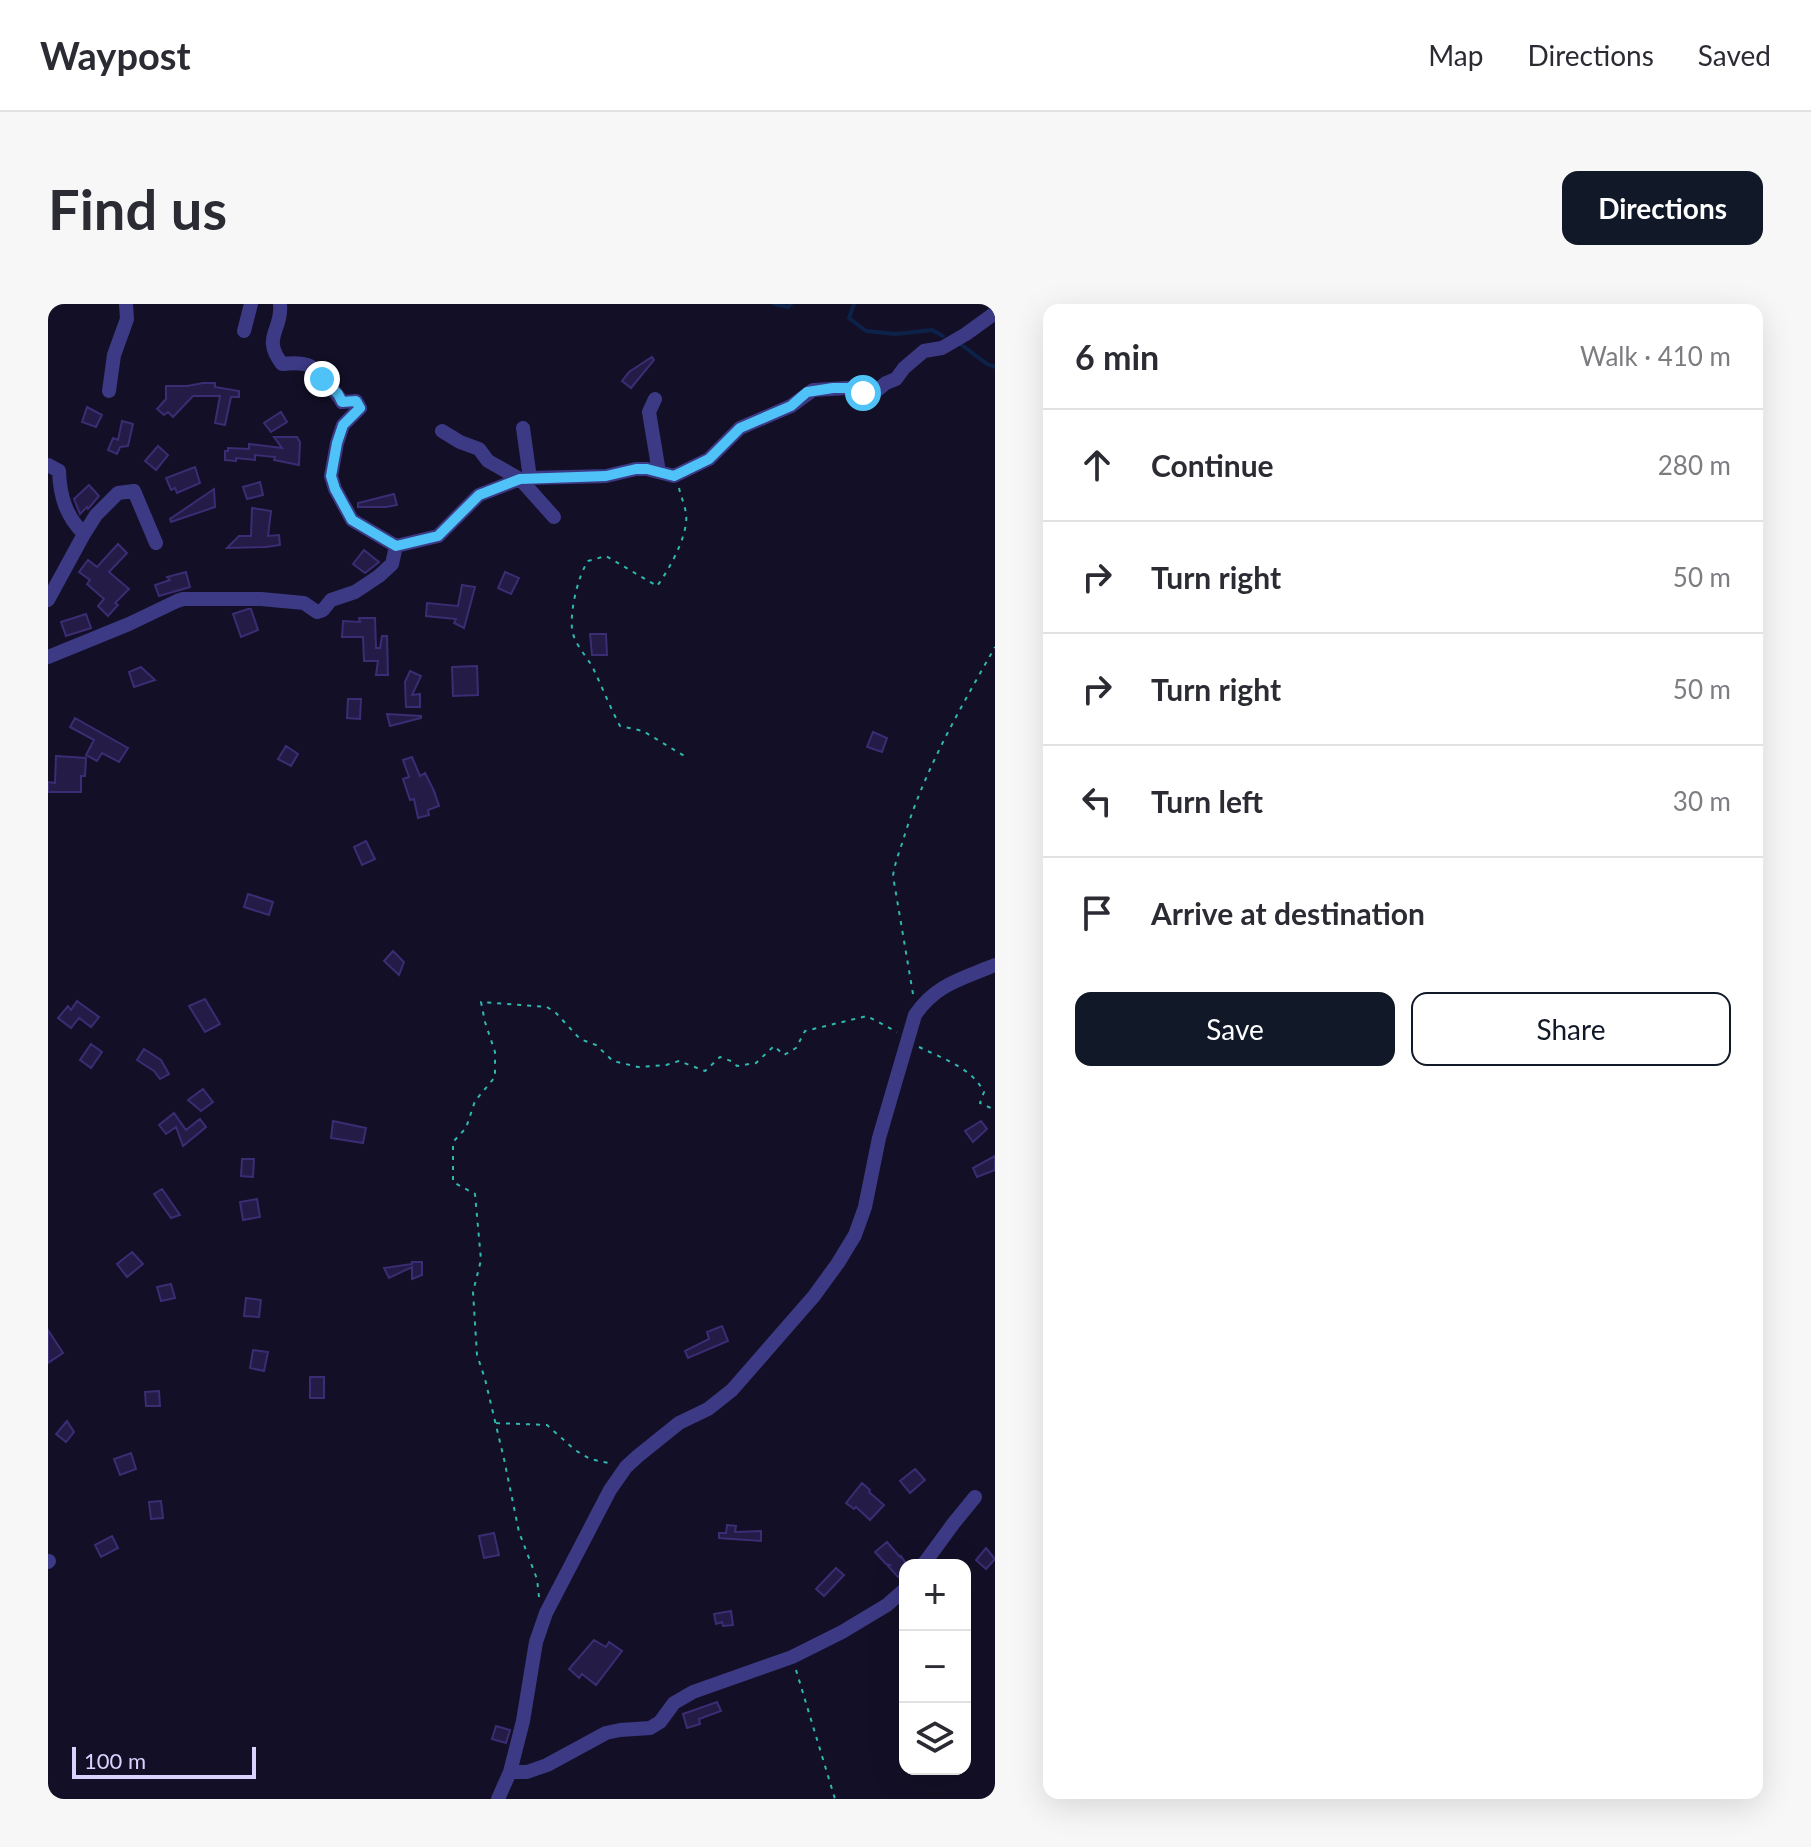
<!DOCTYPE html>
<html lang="en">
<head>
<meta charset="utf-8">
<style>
  :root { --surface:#fff; --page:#f7f7f7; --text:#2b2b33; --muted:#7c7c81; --line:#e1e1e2; --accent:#111827 }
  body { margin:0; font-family:Lato,sans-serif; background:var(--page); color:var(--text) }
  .controls { position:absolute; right:24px; bottom:24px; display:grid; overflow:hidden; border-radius:16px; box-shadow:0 8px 32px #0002 }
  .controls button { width:72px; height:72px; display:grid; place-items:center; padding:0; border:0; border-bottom:2px solid var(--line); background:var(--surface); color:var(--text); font:40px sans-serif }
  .scale { position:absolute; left:24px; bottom:20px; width:184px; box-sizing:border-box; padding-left:8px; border:4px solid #d9d4ff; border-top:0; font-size:22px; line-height:28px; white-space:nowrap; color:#d9d4ff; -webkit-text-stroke:6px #130f26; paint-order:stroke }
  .stop { position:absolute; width:24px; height:24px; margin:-18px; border:6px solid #4fc3f7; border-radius:50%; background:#fff }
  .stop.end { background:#4fc3f7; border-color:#fff; box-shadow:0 2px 8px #0008 }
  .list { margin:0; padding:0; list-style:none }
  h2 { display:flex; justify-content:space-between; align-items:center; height:104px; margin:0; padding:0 32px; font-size:34px }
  h2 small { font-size:26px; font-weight:400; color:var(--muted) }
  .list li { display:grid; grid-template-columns:52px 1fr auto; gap:24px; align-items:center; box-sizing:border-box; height:112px; padding:0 32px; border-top:2px solid var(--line) }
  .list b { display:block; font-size:30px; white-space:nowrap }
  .list em { font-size:26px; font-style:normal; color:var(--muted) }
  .actions { display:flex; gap:16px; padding:24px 32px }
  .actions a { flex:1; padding:18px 0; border:2px solid var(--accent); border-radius:16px; text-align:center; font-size:28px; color:var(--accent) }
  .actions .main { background:var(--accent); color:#fff }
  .icon { flex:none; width:44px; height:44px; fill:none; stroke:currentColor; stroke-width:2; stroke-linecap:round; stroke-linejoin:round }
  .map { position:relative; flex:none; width:947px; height:1495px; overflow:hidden; border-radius:16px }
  header { display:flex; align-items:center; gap:48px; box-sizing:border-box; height:112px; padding:0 40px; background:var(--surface); border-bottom:2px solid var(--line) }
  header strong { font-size:38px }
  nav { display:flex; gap:44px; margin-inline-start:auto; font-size:28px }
  .intro { display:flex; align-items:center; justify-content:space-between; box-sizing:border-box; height:192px; padding:0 48px }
  h1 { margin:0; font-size:56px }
  .button { padding:20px 36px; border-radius:16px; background:var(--accent); color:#fff; font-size:28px; font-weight:700 }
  main { display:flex; gap:48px; padding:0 48px }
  aside { flex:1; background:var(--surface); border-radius:16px; box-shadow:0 8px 32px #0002 }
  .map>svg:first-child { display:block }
</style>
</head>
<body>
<header>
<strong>Waypost</strong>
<nav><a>Map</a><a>Directions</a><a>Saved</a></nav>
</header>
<div class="intro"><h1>Find us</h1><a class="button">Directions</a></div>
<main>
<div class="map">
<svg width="947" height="1495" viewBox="0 0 947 1495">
  <rect width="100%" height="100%" fill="#130f26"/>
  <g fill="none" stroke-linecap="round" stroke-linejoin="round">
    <path stroke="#0c2248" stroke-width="4" d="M726,0L740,3L743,0
      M806,0L801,14L818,27L848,30L884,26L895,32
      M911,39L939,60L947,63"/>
  </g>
  <path fill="#241b47" stroke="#3b2d73" stroke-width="2" d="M604,53L606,56L583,84L574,77L581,68Z
    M155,79H167V83L191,87V93H183L177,121L167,119L172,92H145L125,113L120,108L116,111L109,105L118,95V82H139Z
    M39,103L54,111L48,123L34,118Z
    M233,108L239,118L223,128L216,119Z
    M74,117L85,120L80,142L72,143L69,150L60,146L65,134L70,136Z
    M226,133H249L252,138L251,161L226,156L227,153L207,151V156L188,154V157L177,156V147H180V144L201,145V140L234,144Z
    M110,142L120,151L108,166L97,157Z
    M147,163L152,179L129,189L127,184L123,186L118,174Z
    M212,178L215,191L199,195L195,183Z
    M41,181L51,192L40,205L39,203L32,210L26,195Z
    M166,185L167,203L123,218L122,215Z
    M346,190L349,201L338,203H310V199Z
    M204,204L223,207L220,232L231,231L232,241L218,243L179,244L191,232H203Z
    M70,240L79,249L61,268L81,285L67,299L70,301L60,312L50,302L56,295L39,280L42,276L31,268L40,256L49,263Z
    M316,246L331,258L317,269L305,260Z
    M138,268L142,283L111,292L107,281L122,276L119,273Z
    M457,268L471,274L463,290L450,284Z
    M414,281L427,283L416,324L406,319L408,315L378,312L379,299L410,302Z
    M200,305H203L210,326L193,333L185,310Z
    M38,310L43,324L18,332L13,318Z
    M311,314H327L328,344H332L334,332H339L340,371H328L330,357H316L315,333H294L295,317L312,318Z
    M542,330H558L559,351H544Z
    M429,362L430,391L405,392L404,363Z
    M93,363L107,376L86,383L81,368Z
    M362,367L373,372L364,391L372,390V403H358L357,378Z
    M300,395H313L312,415L299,414Z
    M339,410L373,412V414L342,422Z
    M27,414L80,444L71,458L54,449L49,457L38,451L46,436L22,423Z
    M825,428L839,434L834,448L819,443Z
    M238,442L250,450L243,462L230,455Z
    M8,452L38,454L37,472H33V488H0V478L7,479Z
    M364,453L372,472L377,469L386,487L391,502L380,506L381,511L370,514L366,495L362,496L355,475L361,473L355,456Z
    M318,537L327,555L314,561L306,543Z
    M200,590L225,598L221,611L196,603Z
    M345,647L356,658L351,671L336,657Z
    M157,695L172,720L157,728L141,702Z
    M29,697L51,713L43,723L31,714L23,724L10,714L20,702L23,706Z
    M43,740L54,748L43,764L32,756Z
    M96,745L113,756L121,770L112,775L106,767L89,756Z
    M155,785L165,798L153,807L140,796Z
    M126,809L138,826L152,815L158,823L135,842L128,823L118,830L111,821Z
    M285,817L318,824L315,839L283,834Z
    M933,817L939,825L925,838L917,827Z
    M947,852V866L929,873L925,864Z
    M194,855H206L205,873L193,872Z
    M114,885L132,911L123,914L106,890Z
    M209,895L212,913L195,916L192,898Z
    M84,948L95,960L79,973L69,960Z
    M364,958H374V971L364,975V963L341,974L336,964L364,960Z
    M123,980L127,994L113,997L109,983Z
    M198,994L213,996L211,1013L196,1012Z
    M674,1022L680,1037L640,1054L637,1047L661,1035L659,1028Z
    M0,1026L15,1049L0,1059Z
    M205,1046L220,1048L216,1067L202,1064Z
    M262,1073H276V1094H262Z
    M111,1087L112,1102H98L97,1088Z
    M19,1117L26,1128L18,1138L8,1130Z
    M83,1149L88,1165L72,1171L66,1155Z
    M867,1165L877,1176L862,1189L852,1177Z
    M814,1179L822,1186L821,1188L836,1201L822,1216L808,1203L806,1205L798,1199Z
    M113,1197L115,1214L103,1215L101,1198Z
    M679,1221L688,1222L687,1228L713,1227V1237L671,1234V1229H678Z
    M446,1229L451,1251L436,1254L431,1232Z
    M64,1232L70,1244L53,1253L47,1241Z
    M839,1238L852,1253L853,1252L859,1261H857V1269L850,1273L840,1262L842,1261L838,1260L827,1248Z
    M938,1244L947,1255L938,1265L928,1256Z
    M788,1264L796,1271L776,1292L768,1285Z
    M683,1307L685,1321L675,1322L674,1318L668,1320L666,1310Z
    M546,1336L558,1343L561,1338L574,1347L548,1381L534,1370L531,1374L521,1365Z
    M669,1398L673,1407L651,1415L652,1420L639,1424L635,1410Z
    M448,1422L462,1426L458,1439L444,1435Z"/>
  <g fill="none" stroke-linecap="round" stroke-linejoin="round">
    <path stroke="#2fb8b0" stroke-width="2" stroke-dasharray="4 6" stroke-linecap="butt" d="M631,184C633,193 637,201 638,210C641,230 621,266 609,282L558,252L540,257C530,272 522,306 524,325C526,340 538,351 545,364C554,383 562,403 572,422L595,427L638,453
      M865,690L845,572C847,557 853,544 857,530C878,463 913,403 947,343
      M871,743C895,755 923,763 936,788L932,799L947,806
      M448,1119L499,1121L527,1146L542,1155L565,1160
      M491,1293L489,1275L471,1228L456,1155L437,1075L429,1051L425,988L433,956L427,890L405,878V838L418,824L427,797L447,773V748L437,718L433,698L499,703L508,709L532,735L548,741L565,757L590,763L618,761L631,757L657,767L672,753L683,757L689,762L708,759L726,742L736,751L748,744L757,727L819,712L849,728
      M748,1366L787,1495"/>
    <path stroke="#3d3a85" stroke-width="14" d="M232,0C235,26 213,33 234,60C242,59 254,58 262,62C269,67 290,90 294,98L308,97L312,104L295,121L289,139L283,172L287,185L304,216L348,242
      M196,27L203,0
      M61,87L66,51L79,15L78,0
      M607,95L601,108L611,168
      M475,124L482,174
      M394,127L412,138L431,145L440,157L472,175L506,213
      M0,161L11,167C12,193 18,212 36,230L48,211L70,189L86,187L108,239
      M0,296L36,230
      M0,353L81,320L129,297L135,295H213L256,299L269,308L275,306L283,296L307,288L331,272L344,260L348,242L390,232L431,191L472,175L482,174L558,172L588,165H599L626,172L661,155L692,124L743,102L765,86L799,84L823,91L838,79L848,75L856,64L876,47L894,44L918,30L947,9
      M0,1258L1,1257
      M875,1261L905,1220L927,1193
      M462,1468H479L499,1461L558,1429L572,1426L602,1424L612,1418L626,1399L645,1388L744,1353L794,1328L839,1301L857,1285
      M450,1495L462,1468L475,1417L488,1338L498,1309L562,1186L578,1163L590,1152L631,1119L660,1105L684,1086L766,992L790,959L807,931L817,903L831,834L867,711C888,680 914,675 947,661"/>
  </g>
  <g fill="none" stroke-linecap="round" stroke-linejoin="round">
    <path stroke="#4fc3f7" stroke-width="10" d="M274,75L290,90L294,98L308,97L312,104L295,121L289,139L283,172L287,185L304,216L348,242L390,232L431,191L472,175L558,172L588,165H599L626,172L661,155L692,124L743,102L759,88L785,84H799L815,89"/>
  </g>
</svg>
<div class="controls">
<button>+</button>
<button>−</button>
<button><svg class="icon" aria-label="layers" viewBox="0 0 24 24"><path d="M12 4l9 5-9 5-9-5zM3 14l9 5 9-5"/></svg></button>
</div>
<div class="scale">100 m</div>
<div class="stop" style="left:815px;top:89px"></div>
<div class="stop end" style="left:274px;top:75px"></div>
</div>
<aside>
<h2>6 min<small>Walk · 410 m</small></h2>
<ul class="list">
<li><svg class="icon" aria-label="ahead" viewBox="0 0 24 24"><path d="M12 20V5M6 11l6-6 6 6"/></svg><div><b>Continue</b></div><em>280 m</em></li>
<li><svg class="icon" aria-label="right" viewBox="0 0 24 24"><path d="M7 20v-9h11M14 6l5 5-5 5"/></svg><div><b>Turn right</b></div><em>50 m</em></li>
<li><svg class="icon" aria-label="right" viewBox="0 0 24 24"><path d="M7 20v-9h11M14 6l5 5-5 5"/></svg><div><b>Turn right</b></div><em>50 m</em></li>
<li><svg class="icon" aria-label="left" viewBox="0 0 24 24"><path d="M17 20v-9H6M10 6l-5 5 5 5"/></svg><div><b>Turn left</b></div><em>30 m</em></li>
<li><svg class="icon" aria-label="arrive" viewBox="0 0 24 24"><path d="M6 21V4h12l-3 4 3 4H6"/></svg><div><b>Arrive at destination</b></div></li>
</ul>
<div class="actions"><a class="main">Save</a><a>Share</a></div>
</aside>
</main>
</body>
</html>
